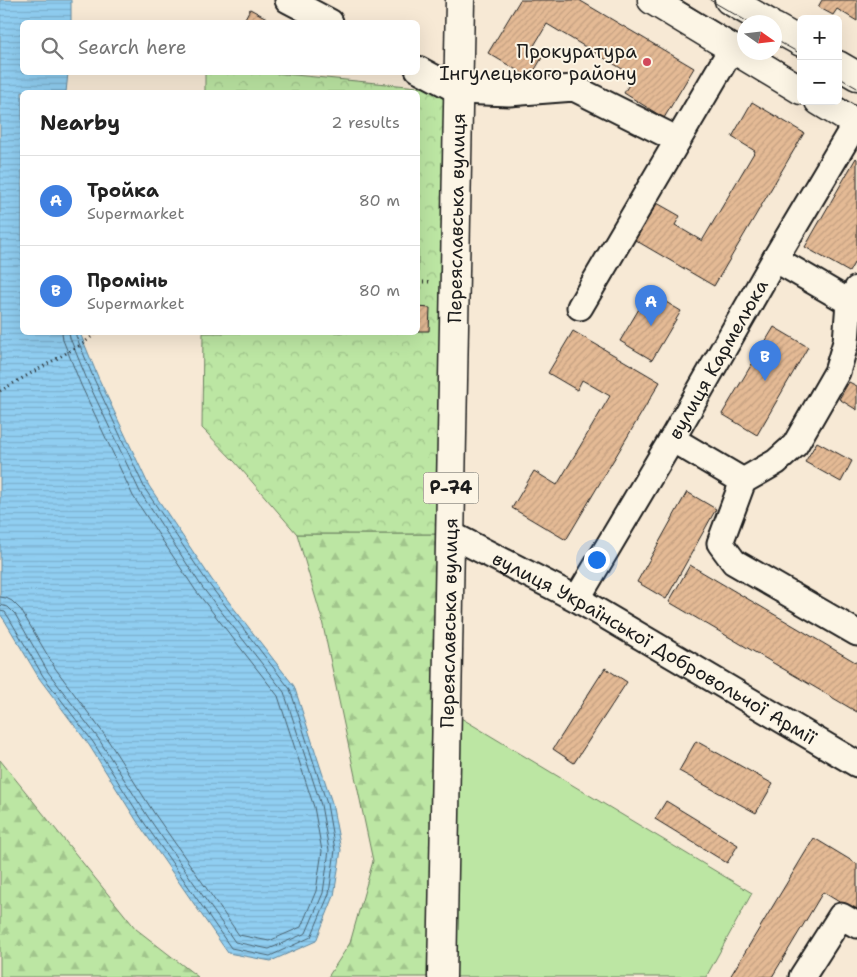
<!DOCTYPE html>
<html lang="en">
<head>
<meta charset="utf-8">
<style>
  :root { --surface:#fff; --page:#f6f6f6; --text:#222; --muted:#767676; --line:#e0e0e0; --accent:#d1495b }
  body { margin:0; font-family:"Shantell Sans",sans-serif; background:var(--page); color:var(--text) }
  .controls { position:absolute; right:15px; top:15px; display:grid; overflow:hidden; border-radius:8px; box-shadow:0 5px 20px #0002 }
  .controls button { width:45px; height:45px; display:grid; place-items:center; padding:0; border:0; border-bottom:1px solid var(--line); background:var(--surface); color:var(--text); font:25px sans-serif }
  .compass { position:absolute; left:737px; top:15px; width:45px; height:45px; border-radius:50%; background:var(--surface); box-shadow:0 5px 20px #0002; rotate:104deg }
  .you { position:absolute; left:596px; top:559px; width:18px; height:18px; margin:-12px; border:4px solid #fff; border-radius:50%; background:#1a73e8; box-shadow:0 0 0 8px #1a73e833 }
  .badge { display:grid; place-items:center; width:32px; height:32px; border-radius:50%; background:var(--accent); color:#fff; font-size:16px; font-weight:700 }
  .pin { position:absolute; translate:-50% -41px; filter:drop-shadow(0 1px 2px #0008) }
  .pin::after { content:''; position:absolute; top:26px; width:18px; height:15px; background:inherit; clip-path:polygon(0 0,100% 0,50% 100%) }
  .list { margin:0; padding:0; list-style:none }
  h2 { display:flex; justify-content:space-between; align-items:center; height:65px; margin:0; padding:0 20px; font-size:21px }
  h2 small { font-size:16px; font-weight:400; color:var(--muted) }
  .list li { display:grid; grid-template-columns:32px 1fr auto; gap:15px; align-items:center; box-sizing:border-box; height:90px; padding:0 20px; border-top:1px solid var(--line) }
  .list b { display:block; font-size:19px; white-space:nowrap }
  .list p { margin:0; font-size:16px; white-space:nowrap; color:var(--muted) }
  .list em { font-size:16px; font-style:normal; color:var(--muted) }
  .icon { flex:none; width:28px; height:28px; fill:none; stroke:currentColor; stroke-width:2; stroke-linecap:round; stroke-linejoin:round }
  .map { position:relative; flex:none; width:857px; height:977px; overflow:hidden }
  .search { position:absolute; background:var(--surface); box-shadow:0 5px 20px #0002; left:20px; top:20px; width:400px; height:55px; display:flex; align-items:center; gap:12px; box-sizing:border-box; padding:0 18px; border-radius:8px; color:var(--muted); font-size:19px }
  .panel { position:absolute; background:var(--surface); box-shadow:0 5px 20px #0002; left:20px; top:90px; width:400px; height:245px; border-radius:8px }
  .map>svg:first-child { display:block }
</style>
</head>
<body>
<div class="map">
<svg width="857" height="977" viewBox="0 0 857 977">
  <defs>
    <pattern id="forest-firs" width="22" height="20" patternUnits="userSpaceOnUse" patternTransform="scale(1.25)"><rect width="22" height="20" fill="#bce6a3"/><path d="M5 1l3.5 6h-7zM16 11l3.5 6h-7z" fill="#a1c58c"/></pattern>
    <pattern id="park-crowns" width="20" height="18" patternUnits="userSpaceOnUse" patternTransform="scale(1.25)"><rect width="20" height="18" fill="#bce6a3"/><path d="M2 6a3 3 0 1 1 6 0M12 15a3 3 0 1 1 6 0" fill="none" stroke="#a1c58c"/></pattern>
    <pattern id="water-rules" width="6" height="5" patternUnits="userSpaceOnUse" patternTransform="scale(1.25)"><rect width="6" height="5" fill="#90cef1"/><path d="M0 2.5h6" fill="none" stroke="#7cb0ce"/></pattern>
    <pattern id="building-hatch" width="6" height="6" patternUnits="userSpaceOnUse" patternTransform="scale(1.25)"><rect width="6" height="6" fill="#e4ba95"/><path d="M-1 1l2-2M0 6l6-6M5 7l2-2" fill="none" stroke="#c39f80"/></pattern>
  </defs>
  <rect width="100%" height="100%" fill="#f7e9d5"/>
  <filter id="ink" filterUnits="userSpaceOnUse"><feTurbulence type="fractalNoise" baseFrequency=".02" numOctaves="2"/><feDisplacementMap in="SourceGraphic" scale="10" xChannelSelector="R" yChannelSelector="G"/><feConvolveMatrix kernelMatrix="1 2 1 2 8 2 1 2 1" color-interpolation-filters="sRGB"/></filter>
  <g filter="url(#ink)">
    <path fill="url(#forest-firs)" stroke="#6c8160" d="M297,534H450L442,977H328L350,943L373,861L321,616Z
      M0,760L136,929L198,977H0Z"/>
    <path fill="url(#park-crowns)" stroke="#6c8160" d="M205,73H274L459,91L450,534H297L235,462L202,428L203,333L418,332V92H205Z"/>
    <path fill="#bce6a3" stroke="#6c8160" d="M446,709L752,893L706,977H442Z"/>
    <path fill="url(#water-rules)" stroke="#62879c" d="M0,0H71V22H22V72L68,73L66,92H22V332L80,333L98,377L149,486L212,580L294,686L332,803L341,850L334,896L316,941L271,961L228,953L138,823L89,745L39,678L5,621L0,614Z"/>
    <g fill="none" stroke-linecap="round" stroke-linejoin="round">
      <path stroke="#4a6371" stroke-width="1" d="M0,597L6,598L12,601L21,610L55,668L104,734L154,813L239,935L269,941L301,927L316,891L322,851L314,807L278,696L196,591L133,496L81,385L63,340L62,332
        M0,605L8,607L15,614L48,672L98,738L148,817L235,942L269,949L306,933L323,893L329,850L321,805L284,692L202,587L140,492L88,382L70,338L69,332
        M0,611L5,612L9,618L43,676L93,742L143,821L231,948L270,956L311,937L329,894L335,850L327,804L290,689L208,583L145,489L94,379L76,336V332"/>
    </g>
    <path fill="url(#building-hatch)" stroke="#1c1c1c" d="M520,0H579L694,68L664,118L624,93L634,76L547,24L532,49L543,56L530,78L488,53Z
      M822,0H857V21L837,9L833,15L818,7Z
      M250,9L274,22H243Z
      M752,102L804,133L714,286L635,240L657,203L680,216L675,225L702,241L755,151L732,137Z
      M856,158L857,159V258L849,272L805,247Z
      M649,292L681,311L652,360L620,341Z
      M418,307L430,308L429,331H418Z
      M774,327L808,347L757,435L722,414Z
      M573,331L660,382L566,540L512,508L534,471L557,485L610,396L582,380L577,390L548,373Z
      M849,382L857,386V410L839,399Z
      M817,442L852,461L841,482L805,462Z
      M687,492L716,509L666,599L637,582Z
      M690,565L857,663V712L669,602Z
      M605,668L627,682L574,763L553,749Z
      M696,741L773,784L756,813L679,771Z
      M666,801L738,845L727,863L655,819Z
      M814,838L857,864V913L823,892L772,977H730Z"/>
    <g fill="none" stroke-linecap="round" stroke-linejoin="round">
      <g stroke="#1c1c1c" stroke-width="29">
        <g id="minor">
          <path d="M288,0L330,22"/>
          <path d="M418,69L459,91L509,93L574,88L678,140"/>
          <path d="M775,259L849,302"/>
          <path d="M580,307L732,48"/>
          <path d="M672,439L743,481L720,543L734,562L857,633"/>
          <path d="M743,481L776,462L795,445L837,372L846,342L849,302L857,289"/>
          <path id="s1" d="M450,534L577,599L857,764"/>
          <path id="s2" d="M577,599L672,439L775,259L857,121"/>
          <path d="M802,977L841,916L857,925"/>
        </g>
      </g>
      <g stroke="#1c1c1c" stroke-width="31">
        <g id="major">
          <path d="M652,0L801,90"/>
          <path d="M729,0L767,22"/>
          <path d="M774,27L801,42"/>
          <path d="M838,65L857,76"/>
          <path d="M819,101L857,124"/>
          <path id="s3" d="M442,977L460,0"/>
        </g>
      </g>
      <path stroke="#1c1c1c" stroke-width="3" stroke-dasharray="1 4" stroke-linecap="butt" d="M418,282H432
        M0,391L84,343L97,332"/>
      <use href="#minor" stroke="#fcf5e5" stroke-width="25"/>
      <use href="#major" stroke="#fcf5e5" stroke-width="28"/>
      <path stroke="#1c1c1c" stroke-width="1" d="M679,0L744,39
        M710,0L748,22
        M774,39L801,54
        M767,52L801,73
        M838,77L857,88
        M838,96L857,107"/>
    </g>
  </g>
  <circle fill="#d1495b" stroke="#fcf5e5" stroke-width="2" cx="647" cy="62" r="5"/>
  <g text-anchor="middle" stroke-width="4" stroke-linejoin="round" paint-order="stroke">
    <rect fill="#fcf5e5" stroke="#5f5d58" stroke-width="1" x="423.5" y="472.5" width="55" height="31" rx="4"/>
    <g font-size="18" font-weight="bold" fill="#1c1c1c">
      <text x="451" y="494">Р-74</text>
    </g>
    <g font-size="19" fill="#1c1c1c" stroke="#fcf5e5" text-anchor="end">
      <text x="637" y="58">Прокуратура<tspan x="637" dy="22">Інгулецького району</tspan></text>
    </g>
    <g font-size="19" fill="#1c1c1c" stroke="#fcf5e5">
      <text dy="7" stroke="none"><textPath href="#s3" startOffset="759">Переяславська вулиця</textPath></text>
      <text dy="7" stroke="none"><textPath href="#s2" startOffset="278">вулиця Кармелюка</textPath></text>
      <text dy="7" stroke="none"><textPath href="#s3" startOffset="354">Переяславська вулиця</textPath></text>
      <text dy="7" stroke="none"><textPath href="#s1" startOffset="234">вулиця Української Добровольчої Армії</textPath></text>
    </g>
  </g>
</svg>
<div class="controls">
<button>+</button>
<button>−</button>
</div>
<svg class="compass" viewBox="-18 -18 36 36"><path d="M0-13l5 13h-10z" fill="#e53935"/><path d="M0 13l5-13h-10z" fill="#767676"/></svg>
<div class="you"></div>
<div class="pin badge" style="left:651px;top:326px;background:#3f7fe0">A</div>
<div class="pin badge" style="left:765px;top:381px;background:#3f7fe0">B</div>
<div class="search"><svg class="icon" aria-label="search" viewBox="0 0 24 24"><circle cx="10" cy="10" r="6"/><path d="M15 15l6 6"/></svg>Search here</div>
<section class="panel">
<h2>Nearby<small>2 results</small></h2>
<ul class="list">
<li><span class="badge" style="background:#3f7fe0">A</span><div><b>Тройка</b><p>Supermarket</p></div><em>80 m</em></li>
<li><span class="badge" style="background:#3f7fe0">B</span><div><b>Промінь</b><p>Supermarket</p></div><em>80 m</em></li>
</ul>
</section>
</div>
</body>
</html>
